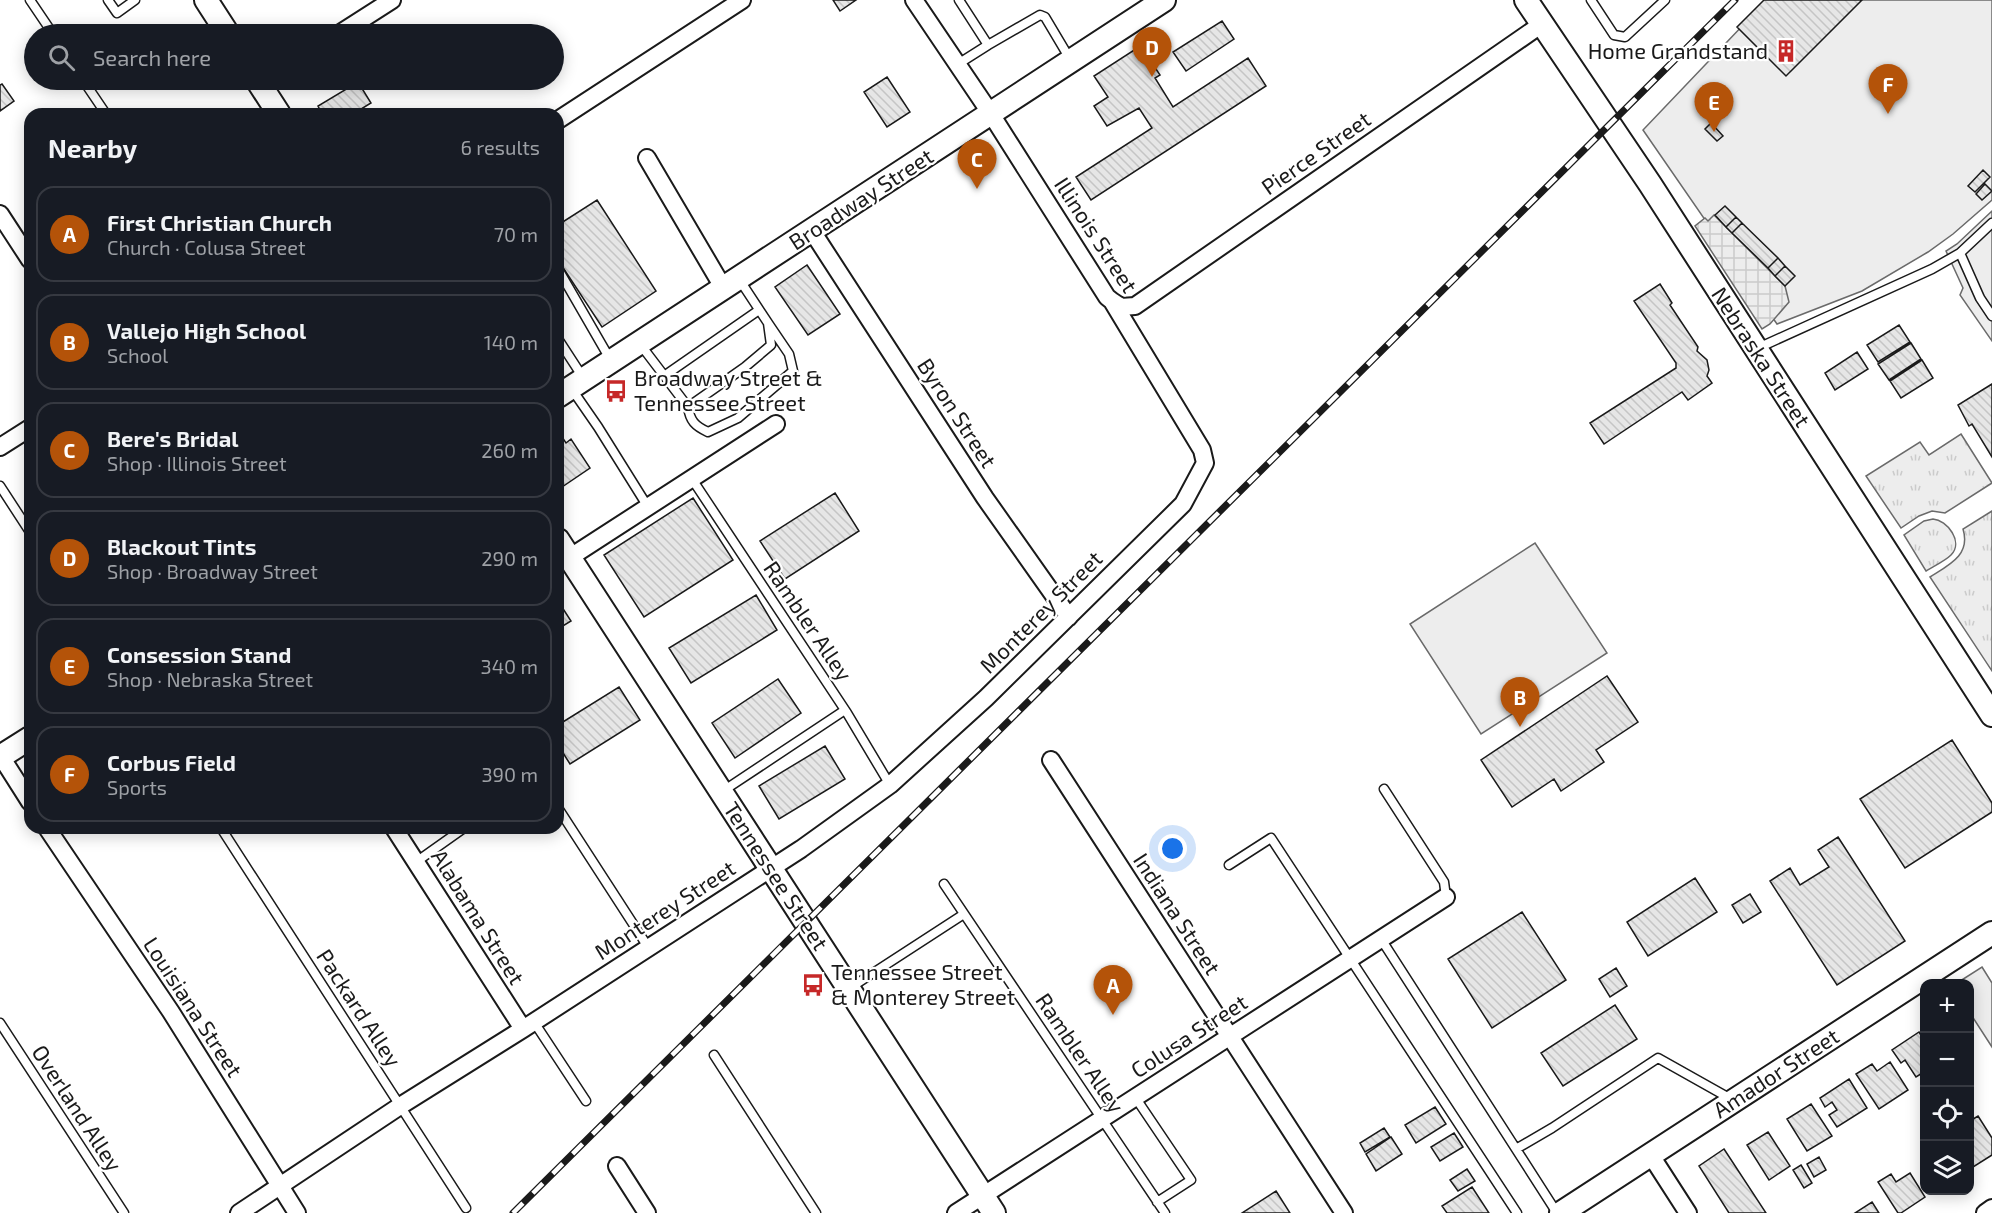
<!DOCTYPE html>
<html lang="en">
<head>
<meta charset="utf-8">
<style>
  :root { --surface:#171b24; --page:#20242c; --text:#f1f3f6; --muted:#9ea1a6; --line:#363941; --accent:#b45309 }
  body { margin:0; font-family:"Exo 2",sans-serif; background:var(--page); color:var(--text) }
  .controls { position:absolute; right:18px; bottom:18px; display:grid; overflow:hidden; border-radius:12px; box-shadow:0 3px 15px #0003 }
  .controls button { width:54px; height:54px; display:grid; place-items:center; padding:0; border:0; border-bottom:2px solid var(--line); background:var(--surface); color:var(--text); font:30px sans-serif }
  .you { position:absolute; left:1173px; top:849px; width:21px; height:21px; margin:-15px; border:4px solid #fff; border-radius:50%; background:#1a73e8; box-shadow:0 0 0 9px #1a73e833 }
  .badge { display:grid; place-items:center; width:39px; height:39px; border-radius:50%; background:var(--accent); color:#fff; font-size:20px; font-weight:700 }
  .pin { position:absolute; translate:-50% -50px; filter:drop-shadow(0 2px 3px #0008) }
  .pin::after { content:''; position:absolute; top:32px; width:21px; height:18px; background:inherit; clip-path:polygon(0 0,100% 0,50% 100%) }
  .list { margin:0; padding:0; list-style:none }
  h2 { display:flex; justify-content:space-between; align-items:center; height:78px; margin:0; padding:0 24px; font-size:26px }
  h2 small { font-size:20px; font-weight:400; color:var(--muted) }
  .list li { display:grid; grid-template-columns:39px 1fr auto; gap:18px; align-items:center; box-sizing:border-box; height:96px; margin:0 12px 12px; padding:0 12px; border:2px solid var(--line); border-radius:18px }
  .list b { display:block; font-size:22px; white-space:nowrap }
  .list p { margin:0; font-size:20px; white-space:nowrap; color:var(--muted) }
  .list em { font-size:20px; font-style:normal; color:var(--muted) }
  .icon { flex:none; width:33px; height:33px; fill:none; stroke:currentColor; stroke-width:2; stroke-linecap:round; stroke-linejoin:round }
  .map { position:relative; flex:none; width:1992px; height:1213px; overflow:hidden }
  .search { position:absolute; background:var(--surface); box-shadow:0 3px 15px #0003; left:24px; top:24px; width:540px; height:66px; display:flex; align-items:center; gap:15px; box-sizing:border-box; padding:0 21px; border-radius:33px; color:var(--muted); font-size:22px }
  .panel { position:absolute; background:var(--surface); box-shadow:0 3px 15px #0003; left:24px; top:108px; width:540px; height:726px; border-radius:18px }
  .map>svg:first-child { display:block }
</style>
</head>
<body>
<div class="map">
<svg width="1992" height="1213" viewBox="0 0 1992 1213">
  <defs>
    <pattern id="grass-tufts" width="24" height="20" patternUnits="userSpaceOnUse" patternTransform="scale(1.5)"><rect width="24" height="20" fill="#ededed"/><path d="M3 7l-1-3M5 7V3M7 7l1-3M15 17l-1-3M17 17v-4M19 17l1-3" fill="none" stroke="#cbcbcb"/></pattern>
    <pattern id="plaza-grid" width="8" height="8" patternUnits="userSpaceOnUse" patternTransform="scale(1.5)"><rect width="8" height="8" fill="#ededed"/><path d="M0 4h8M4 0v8" fill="none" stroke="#cbcbcb"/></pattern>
    <pattern id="building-back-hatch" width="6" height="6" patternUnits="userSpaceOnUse" patternTransform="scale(1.5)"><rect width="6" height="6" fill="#e6e6e6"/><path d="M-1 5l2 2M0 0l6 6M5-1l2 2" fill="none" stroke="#c5c5c5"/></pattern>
  </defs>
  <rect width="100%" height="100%" fill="#fff"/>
  <path fill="url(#grass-tufts)" stroke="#6a6a6a" stroke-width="1.5" d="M1961,434L1992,483L1945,513L1932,511L1919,516L1901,528L1866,476L1920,442L1929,455Z
    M1992,511V671L1930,577C1949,565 1971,555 1963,529Z
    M1933,519C1947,520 1964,542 1951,555C1945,561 1934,566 1926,571L1904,535L1924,521Z"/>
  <path fill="#ededed" stroke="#6a6a6a" stroke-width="1.5" d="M1767,0H1992V200L1953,234L1928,252L1862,291L1777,324L1643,130Z
    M1992,211V341L1960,295L1963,288L1946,251L1957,244Z
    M1535,543L1607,653L1481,734L1410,624Z
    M1982,967L1992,983V1047L1970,1013V984L1957,983Z"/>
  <path fill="url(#plaza-grid)" stroke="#6a6a6a" stroke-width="1.5" d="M1714,215L1785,286L1789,302L1770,324L1762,329L1695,226L1705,218L1708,221Z"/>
  <path fill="url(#building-back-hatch)" stroke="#1a1a1a" stroke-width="1.5" d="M833,0H856L840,11Z
    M1764,0H1862L1786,76L1737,27Z
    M1222,21L1234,39L1186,71L1173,52Z
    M1145,43L1159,63L1154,66L1160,75L1155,78L1173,107L1248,58L1266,86L1091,200L1076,177L1152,128L1139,108L1107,126L1094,106L1108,97L1094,76Z
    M887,77L910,112L887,127L864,92Z
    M358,82L371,103L353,114H322L318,106Z
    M2,84L14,101L0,111V85Z
    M1711,123L1723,136L1717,141L1705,129Z
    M1983,170L1990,177L1975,192L1968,186Z
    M1985,184L1992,191L1982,200L1976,194Z
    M597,200L656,291L602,327L558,260V225Z
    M1725,206L1736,217L1726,227L1715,215Z
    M1736,217L1742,223L1732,233L1726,227Z
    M1742,223L1778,258L1768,268L1732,233Z
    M1778,258L1785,266L1775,276L1768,268Z
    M807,265L840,314L808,335L775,287Z
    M1785,266L1795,276L1785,286L1775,276Z
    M1660,284L1672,303L1670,305L1698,347L1697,351L1707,360L1709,370L1707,376L1712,383L1688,400L1682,392L1604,444L1590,423L1676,368V363L1634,301Z
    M1899,325L1910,342L1878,362L1867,345Z
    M1911,343L1921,359L1889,380L1878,364Z
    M1857,352L1868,369L1835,390L1825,373Z
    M1922,360L1933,378L1901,398L1890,381Z
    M1992,384V457L1972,424L1969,426L1958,405Z
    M558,431L566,443L571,439L590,468L562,487L558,481Z
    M835,493L859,531L785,579L760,541Z
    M693,498L733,560L644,617L604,555Z
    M756,595L777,630L691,683L669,648Z
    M558,601L571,621L558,629Z
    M1607,676L1638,722L1596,750L1604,762L1561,791L1554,779L1512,807L1481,760Z
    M778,679L801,713L735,758L712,723Z
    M619,687L640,720L570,764L558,745V725Z
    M1952,740L1992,803V812L1905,868L1860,799Z
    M825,746L845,779L779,819L759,786Z
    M1838,837L1905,941L1837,985L1770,881L1790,868L1800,885L1829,867L1818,850Z
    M1695,878L1717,912L1648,956L1627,922Z
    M1750,894L1761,912L1743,923L1732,905Z
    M1522,912L1566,980L1492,1028L1448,959Z
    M1616,968L1627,986L1610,997L1599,979Z
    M1615,1005L1637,1039L1563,1086L1541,1053Z
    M1919,1032L1924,1040V1072L1916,1077L1905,1060L1901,1063L1892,1050Z
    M1890,1062L1908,1090L1879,1109L1856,1074L1872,1064L1877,1071Z
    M1849,1079L1867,1108L1837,1127L1829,1115L1837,1110L1832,1102L1825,1107L1820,1098Z
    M1811,1104L1832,1136L1807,1151L1787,1119Z
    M1435,1107L1446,1124L1416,1143L1405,1125Z
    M1978,1116L1992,1138V1155L1970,1169V1121Z
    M1384,1128L1390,1137L1365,1152L1360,1143Z
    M1768,1132L1790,1166L1769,1180L1747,1145Z
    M1454,1133L1463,1147L1440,1161L1431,1147Z
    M1391,1137L1402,1154L1376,1171L1366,1154Z
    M1724,1149L1766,1213H1729L1699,1166Z
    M1819,1157L1826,1170L1814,1177L1807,1164Z
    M1801,1165L1812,1183L1804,1188L1793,1170Z
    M1467,1169L1475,1181L1458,1191L1450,1180Z
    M1910,1173L1925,1197L1901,1213H1898L1878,1182L1891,1174L1896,1182Z
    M1472,1187L1489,1213H1447L1442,1206Z
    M1276,1191L1290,1213H1242Z
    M1872,1202L1879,1213H1855Z"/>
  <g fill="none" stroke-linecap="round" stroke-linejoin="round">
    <g stroke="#1a1a1a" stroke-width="11">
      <path id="lane" d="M30,0L53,34
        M108,0L117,13L135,0
        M959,0L988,45L1040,15L1045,17L1070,59
        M1591,0L1614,35L1625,37L1665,0
        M958,64L988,45
        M83,80L106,114
        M1960,253L1980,298L1992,316
        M558,269L610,359
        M739,279L768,323L771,345L745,367L688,407C690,421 695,426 708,432L738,418L793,371L789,354L768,323
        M558,339L584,379
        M640,344L688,407
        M1758,348L1932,269L1960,253L1992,223
        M664,376L759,310
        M571,388L598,427L648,507
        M692,479L847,713L890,785
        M0,486L30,532
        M1384,789L1444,882L1446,897
        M723,791L845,710
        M558,808L648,947
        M221,828L466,1208
        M416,862L464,828
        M1229,865L1271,838L1517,1213
        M944,884L1165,1213
        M1381,939L1516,1149
        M850,988L964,914
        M534,1022L586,1101
        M0,1023L124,1213
        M714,1055L816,1213
        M1135,1097L1191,1180L1157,1202
        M1557,1213L1516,1149L1552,1128L1658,1058L1731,1099"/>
    </g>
    <g stroke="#1a1a1a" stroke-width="20">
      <path id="street" d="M339,34L392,0
        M558,120L742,0
        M647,158L724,289
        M0,214L30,260
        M812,231L985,498L1069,617
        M1112,301L1121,307L1135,306L1542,24
        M0,447L30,428
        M569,558L776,424
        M0,755L30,802
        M1051,760L1344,1213
        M47,828L171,1012L297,1213
        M394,828L523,1029
        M1650,1154L1688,1213
        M617,1166L647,1213
        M239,1213L400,1106L523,1029L801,849L890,785L986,698L1183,504L1205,463L1202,450L1112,301L1107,297L991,114L914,0
        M956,1213L1446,897
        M1985,1213L1992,1208"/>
    </g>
    <g stroke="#1a1a1a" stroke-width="26">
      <path id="secondary" d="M206,0L228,34
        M1526,0L1650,184L1992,715
        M257,80L279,114
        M558,396L1164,0
        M558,540L994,1213
        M0,757L30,738
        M1561,1213L1992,933"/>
    </g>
    <use href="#lane" stroke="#fff" stroke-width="8"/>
    <use href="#street" stroke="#fff" stroke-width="16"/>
    <use href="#secondary" stroke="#fff" stroke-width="22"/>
    <g stroke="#1a1a1a" stroke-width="7">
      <path id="rail" d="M513,1213L1735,0"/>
    </g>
    <use href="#rail" stroke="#fff" stroke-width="4.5" stroke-dasharray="14" stroke-linecap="butt"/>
  </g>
  <defs>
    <g id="building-bare" transform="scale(1.8)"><path d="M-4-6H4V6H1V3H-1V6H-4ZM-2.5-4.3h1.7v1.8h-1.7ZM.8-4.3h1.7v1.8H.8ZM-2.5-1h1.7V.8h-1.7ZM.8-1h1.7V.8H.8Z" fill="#c62828" stroke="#fff" stroke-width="2.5" paint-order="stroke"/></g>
    <g id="bus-bare" transform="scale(1.8)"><path d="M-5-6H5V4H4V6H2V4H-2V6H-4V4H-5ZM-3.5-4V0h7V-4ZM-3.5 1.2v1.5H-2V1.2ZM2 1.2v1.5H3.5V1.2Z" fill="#c62828" stroke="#fff" stroke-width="2.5" paint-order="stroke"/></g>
  </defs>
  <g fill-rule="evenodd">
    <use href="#building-bare" x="1786" y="51"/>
    <use href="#bus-bare" x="616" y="391"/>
    <use href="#bus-bare" x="813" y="985"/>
  </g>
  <g text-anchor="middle" stroke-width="4.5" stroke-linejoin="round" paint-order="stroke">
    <g font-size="22" fill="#1a1a1a" stroke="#fff" text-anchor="start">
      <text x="1768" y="59" text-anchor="end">Home Grandstand</text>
      <text x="634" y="386">Broadway Street &amp;<tspan x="634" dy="25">Tennessee Street</tspan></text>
      <text x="831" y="980">Tennessee Street<tspan x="831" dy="25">&amp; Monterey Street</tspan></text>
    </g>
    <g font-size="22" fill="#1a1a1a" stroke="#fff">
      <text transform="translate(1316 153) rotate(-35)" y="8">Pierce Street</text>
      <text transform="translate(861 199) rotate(-33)" y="8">Broadway Street</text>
      <text transform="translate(1096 235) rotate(57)" y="8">Illinois Street</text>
      <text transform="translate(1761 357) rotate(57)" y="8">Nebraska Street</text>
      <text transform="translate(957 413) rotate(57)" y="8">Byron Street</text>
      <text transform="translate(1041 612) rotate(-45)" y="8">Monterey Street</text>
      <text transform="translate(808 621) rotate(56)" y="8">Rambler Alley</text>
      <text transform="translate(776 876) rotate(57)" y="8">Tennessee Street</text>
      <text transform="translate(665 910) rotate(-33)" y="8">Monterey Street</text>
      <text transform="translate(1177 914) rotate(57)" y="8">Indiana Street</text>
      <text transform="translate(478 917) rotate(58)" y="8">Alabama Street</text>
      <text transform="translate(193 1007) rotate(57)" y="8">Louisiana Street</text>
      <text transform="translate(359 1008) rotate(57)" y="8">Packard Alley</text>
      <text transform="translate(1189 1036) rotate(-33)" y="8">Colusa Street</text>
      <text transform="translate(1080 1053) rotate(56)" y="8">Rambler Alley</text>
      <text transform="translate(1776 1073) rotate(-33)" y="8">Amador Street</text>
      <text transform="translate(77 1108) rotate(57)" y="8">Overland Alley</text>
    </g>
  </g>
</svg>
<div class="controls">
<button>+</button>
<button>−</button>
<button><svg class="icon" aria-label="locate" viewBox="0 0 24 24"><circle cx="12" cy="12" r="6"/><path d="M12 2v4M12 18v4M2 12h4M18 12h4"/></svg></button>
<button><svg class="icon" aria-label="layers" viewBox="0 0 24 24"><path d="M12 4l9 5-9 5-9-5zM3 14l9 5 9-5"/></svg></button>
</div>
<div class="you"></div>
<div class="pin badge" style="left:1113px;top:1015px">A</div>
<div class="pin badge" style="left:1520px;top:727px">B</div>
<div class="pin badge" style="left:977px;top:189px">C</div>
<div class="pin badge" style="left:1152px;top:77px">D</div>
<div class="pin badge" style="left:1714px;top:132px">E</div>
<div class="pin badge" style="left:1888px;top:114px">F</div>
<div class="search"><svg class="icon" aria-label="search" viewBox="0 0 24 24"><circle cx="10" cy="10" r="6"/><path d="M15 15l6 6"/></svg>Search here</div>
<section class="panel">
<h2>Nearby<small>6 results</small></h2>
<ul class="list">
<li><span class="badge">A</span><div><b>First Christian Church</b><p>Church · Colusa Street</p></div><em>70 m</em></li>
<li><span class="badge">B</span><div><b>Vallejo High School</b><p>School</p></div><em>140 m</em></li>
<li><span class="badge">C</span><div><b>Bere's Bridal</b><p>Shop · Illinois Street</p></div><em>260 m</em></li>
<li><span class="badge">D</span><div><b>Blackout Tints</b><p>Shop · Broadway Street</p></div><em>290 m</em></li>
<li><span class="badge">E</span><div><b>Consession Stand</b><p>Shop · Nebraska Street</p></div><em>340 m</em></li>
<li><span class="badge">F</span><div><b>Corbus Field</b><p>Sports</p></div><em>390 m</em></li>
</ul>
</section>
</div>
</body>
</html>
